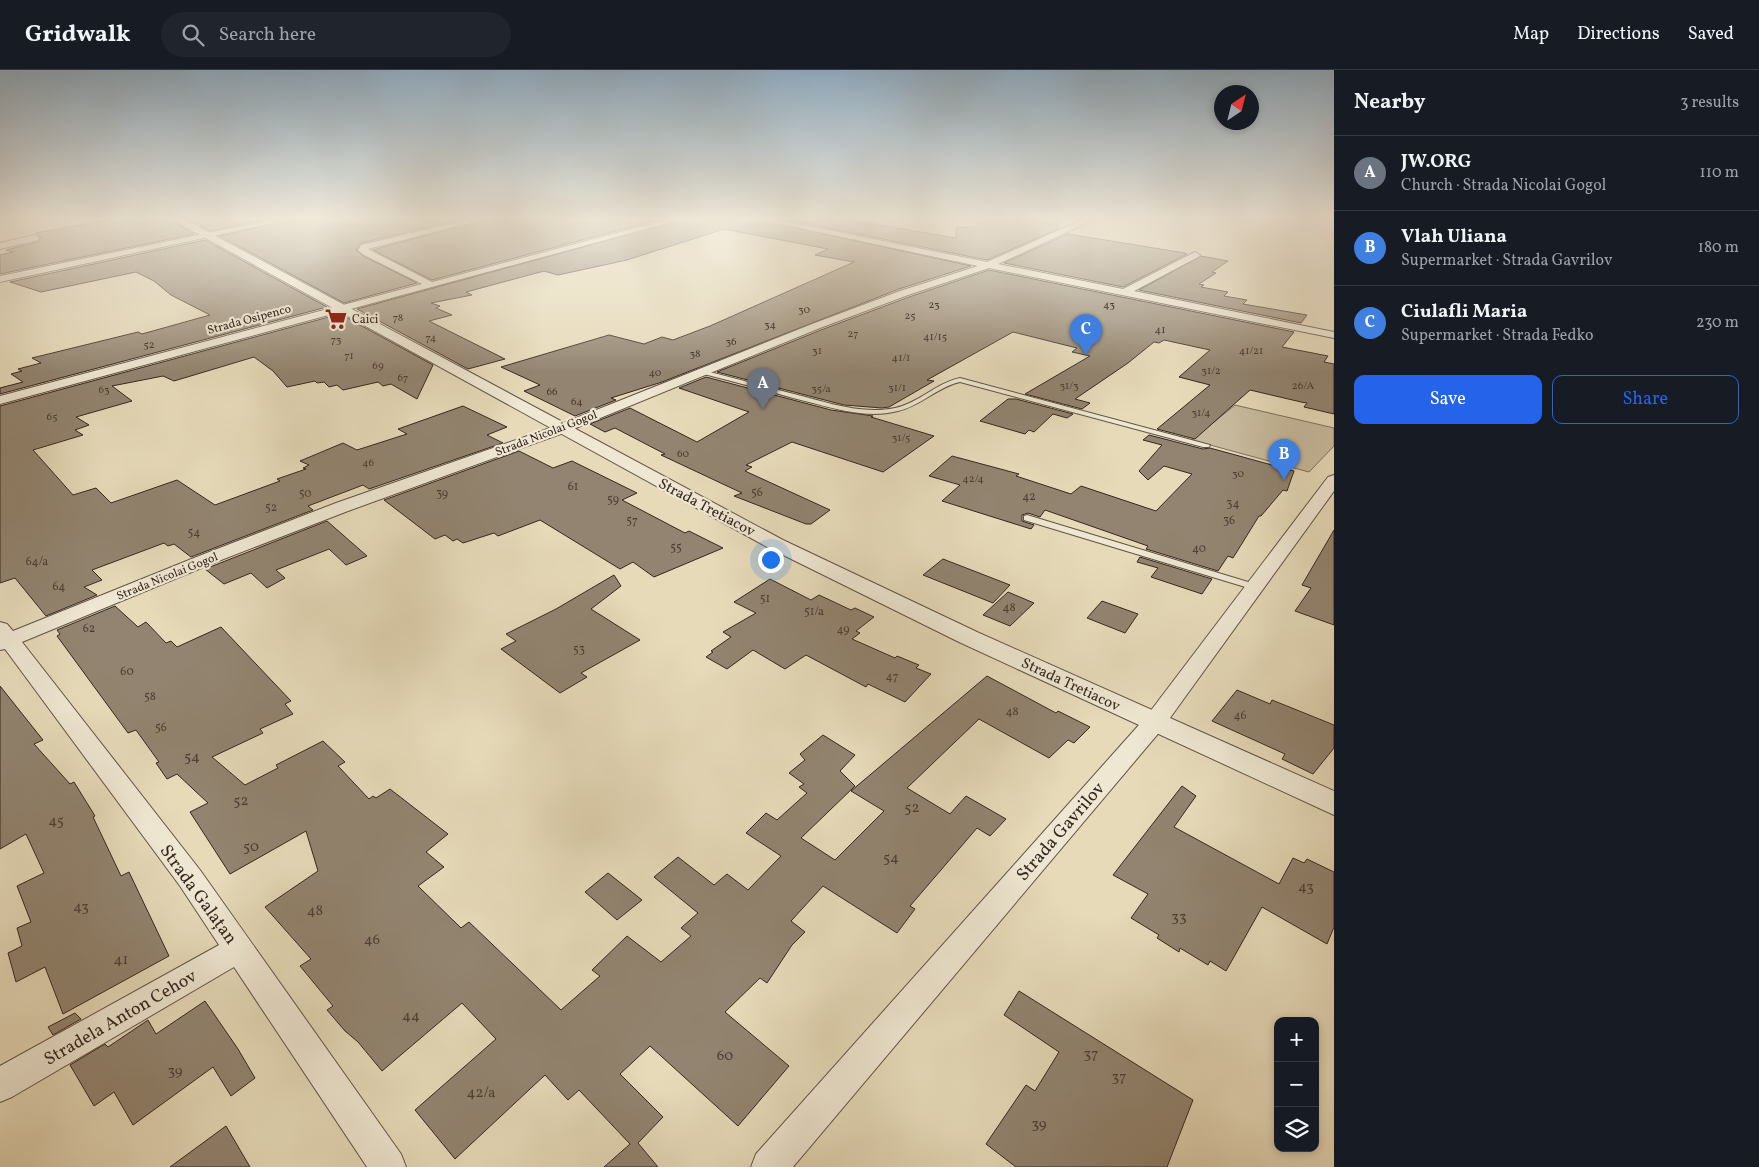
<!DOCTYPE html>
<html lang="en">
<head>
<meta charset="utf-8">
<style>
  :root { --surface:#171b24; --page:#20242c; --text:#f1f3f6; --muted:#9ea1a6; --line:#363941; --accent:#2563eb }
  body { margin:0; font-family:Vollkorn,serif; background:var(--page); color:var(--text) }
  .controls { position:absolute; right:15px; bottom:15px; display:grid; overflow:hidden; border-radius:10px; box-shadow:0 2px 8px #0003 }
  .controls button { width:45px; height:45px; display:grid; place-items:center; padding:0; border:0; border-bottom:1px solid var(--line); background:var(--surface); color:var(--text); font:25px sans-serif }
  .compass { position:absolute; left:1214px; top:15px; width:45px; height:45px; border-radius:50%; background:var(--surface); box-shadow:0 2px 8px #0003; rotate:35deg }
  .you { position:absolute; left:770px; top:489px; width:18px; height:18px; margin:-12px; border:4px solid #fff; border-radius:50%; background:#1a73e8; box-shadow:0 0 0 8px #1a73e833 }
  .badge { display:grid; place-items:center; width:32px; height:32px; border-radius:50%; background:var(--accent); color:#fff; font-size:16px; font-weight:700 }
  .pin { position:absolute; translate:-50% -41px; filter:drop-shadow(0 1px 2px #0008) }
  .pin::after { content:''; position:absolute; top:26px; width:18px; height:15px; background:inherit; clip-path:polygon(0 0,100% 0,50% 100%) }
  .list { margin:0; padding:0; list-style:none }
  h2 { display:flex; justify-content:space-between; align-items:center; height:65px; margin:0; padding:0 20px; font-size:21px }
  h2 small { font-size:16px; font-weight:400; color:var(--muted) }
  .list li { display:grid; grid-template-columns:32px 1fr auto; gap:15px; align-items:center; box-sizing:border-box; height:75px; padding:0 20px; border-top:1px solid var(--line) }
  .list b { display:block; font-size:19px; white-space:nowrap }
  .list p { margin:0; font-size:16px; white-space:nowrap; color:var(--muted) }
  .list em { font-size:16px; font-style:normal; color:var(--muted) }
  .actions { display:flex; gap:10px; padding:15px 20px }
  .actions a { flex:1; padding:11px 0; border:1px solid var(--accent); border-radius:10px; text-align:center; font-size:18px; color:var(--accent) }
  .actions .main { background:var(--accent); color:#fff }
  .icon { flex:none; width:28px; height:28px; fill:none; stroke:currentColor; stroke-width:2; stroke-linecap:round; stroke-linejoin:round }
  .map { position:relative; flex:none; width:1334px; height:1097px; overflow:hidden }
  header { display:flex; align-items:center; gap:30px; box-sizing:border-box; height:70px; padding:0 25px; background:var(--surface); border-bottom:1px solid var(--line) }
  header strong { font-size:24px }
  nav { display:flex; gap:28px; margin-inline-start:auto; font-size:18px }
  .search { width:350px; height:45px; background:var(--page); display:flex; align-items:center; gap:12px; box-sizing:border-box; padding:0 18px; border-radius:28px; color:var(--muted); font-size:19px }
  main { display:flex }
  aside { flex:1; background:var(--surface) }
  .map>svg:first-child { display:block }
</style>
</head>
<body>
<header>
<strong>Gridwalk</strong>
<div class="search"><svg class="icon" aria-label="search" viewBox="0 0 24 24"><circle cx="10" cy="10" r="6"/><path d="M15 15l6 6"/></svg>Search here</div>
<nav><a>Map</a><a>Directions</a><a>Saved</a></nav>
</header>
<main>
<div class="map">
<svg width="1334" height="1097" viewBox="0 0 1334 1097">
  <rect width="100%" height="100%" fill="#e6dab9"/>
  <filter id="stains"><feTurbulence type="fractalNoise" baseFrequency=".004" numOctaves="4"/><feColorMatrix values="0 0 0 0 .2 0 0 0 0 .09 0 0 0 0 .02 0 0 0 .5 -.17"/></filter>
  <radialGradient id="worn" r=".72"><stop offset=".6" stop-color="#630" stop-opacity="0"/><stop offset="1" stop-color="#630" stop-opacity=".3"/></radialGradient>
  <path fill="#c8bb9f" stroke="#7f7060" d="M1235,335L1334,358V376L1309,402L1192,370Z"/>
  <path fill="#928470" stroke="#362621" d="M112,149H169L194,164L0,204V185L13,182L6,180L38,172L41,168L36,163Z
    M188,149H265L210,161Z
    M294,149H461L361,173L356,180L363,186L417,213L344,233L220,166Z
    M487,149H641L653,151L432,210L373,180Z
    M685,149H755L971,196L899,219L662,312L611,328L616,330L575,346L524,321L540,315L501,297L609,265L644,274L662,267L673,270L710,256L854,192L815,185L828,179L724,159L627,190L558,205L544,201L466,222L472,225L431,233L440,236L436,238L452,245L429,251L505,289L468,299L357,239Z
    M784,149H844L956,168V158L978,156L979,149H1058V159L987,190Z
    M1068,164L1185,183L1187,184L1123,217L1004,193Z
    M205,170L327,237L0,324V318L23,312L11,304L22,301L18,299L41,293L32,288L138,262L142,264L210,245L171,225L154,211L136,202L41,222L10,212Z
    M1201,186L1228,191L1212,202L1216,203L1199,214L1204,215L1201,217L1228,222L1224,226L1247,230L1243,234L1307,245L1301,253L1139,220Z
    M989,200L1294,262L1282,277L1328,286L1324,292L1334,294V344L1304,337L1307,333L1301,332L1250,320L1195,369L1157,359L1210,315L1179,307L1210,280L1164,270L1159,273L1154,272L1128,293L1075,329L1090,333L1082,339L1025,324L1090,286L1072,282L1077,278L1013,262L927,310L934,311L889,337L882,338L844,335L717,302L821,260L909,227Z
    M340,244L433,295L417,329L391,314L383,316L378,312L343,320L337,315L329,317L324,312L317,313L315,311L287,317L273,301L254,287L174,311L163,306L112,316L132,331L76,347L89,355L75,360L83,365L33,380L73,425L96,418L111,433L177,410L215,435L280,411L277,409L306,399L303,398L309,395L300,391L343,373L357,380L407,364L398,359L463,336L507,357L487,365L503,373L369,419L363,415L308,436L313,440L191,487L174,474L168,476L164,473L92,500L102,510L84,517L97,525L46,546L15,508L0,513V336Z
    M706,307L831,340L873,346L871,347L934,366L883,402L792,372L746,395L752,397L745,401L830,440L811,454H806L734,426L742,423L661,385L665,384L615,358L605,362L590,354L630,338L697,372L749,342L679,318Z
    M1008,329H1016L1073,344L1067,348L1053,344L1034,362L1029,360L1025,364L980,351Z
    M1149,365L1203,379L1210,378L1294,401L1287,421L1283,420L1261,446H1259L1233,488L1228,486L1218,501L1146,479L1148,476L1045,440L1040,447L1028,443L1022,445V451L1034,455L1031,459L942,431L960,415L929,406L952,386L1019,404L1016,406L1071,424L1081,416L1156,441L1192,404L1164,396L1148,410L1139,401L1162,375L1143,370Z
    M519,381L553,398L572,391L637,423L622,430L685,463L689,461L723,478L654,507L633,492L620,499L540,450L498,466L494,463L463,473L457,469L453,471L445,465L435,469L384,430Z
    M327,451L367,486L346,495L329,479L276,500L285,508L267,518L251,503L224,514L205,499Z
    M1334,460V555L1295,541L1311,518L1302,515Z
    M1140,487L1212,509L1202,524L1151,507L1158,498L1137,492Z
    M943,489L1010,515L993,533L923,505Z
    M614,505L621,516L591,539L640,570L581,603L587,607L560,623L501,579L516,571L506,564L556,539Z
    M770,509L811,530L819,525L851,540L855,538L874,547L856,561L860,563L852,569L895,588L897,586L919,595L916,598L931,604L905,632L868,614L866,617L806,585L785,599L753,580L727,599L706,587L713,582L711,581L731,567L723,562L756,543L734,532Z
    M1008,522L1034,533L1010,556L983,545Z
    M1102,531L1138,544L1125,563L1087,548Z
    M115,536L138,557L146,552L166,573L171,571L177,577L221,557L291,631L285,634L293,644L260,659L263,663L212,687L245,715L278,698L276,695L323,671L345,692L338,696L369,729L373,726L376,728L390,719L448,764L426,782L444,797L418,816L461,858L469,852L561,940L600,906L592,900L627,866L661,892L691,866L681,858L698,843L654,807L678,787L714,815L727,804L748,820L781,786L746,763L766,743L777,750L807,723L799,717L804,714L789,703L805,690L800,684L823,665L855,685L840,701L855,716L801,768L835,790L884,741L851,721L987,606L1056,643L1058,641L1090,657L1074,673L1068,670L1049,688L979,649L907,718L950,744L966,726L1006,749L990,766L977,758L910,836L915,839L897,863L823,816L791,851L805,862L792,875L767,913L760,908L725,942L789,996L738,1056L650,976L620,1004L663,1047L638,1073L658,1097H604L630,1074L579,1020L568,1030L545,1005L455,1089L415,1040L496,969L462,933L382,1001L358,972L345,961L327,940L333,936L300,896L311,889L265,837L318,801L306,761L230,804L190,742L208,733L177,704L167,709L156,693L159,692L136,660L128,663L57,566L60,564L57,560Z
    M0,616L43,670L34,674L70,714L74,712L95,746L93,747L121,806L129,802L169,886L63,944L45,897L16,912L8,883L22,876L17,858L31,852L17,816L44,803L26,764L0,779Z
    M1237,620L1270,634L1272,630L1334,655V678L1313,704L1282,689L1285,684L1212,651Z
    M1182,716L1196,726L1174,757L1279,814L1293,788L1304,793L1307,789L1334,802V857L1327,874L1262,837L1226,901L1210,891L1208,895L1180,878L1179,882L1157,868L1159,865L1131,848L1148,824L1113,805Z
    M608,803L642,830L617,850L585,822Z
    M1019,921L1193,1030L1167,1097H1016L986,1074L1026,1015L1035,1021L1059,982L1004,945Z
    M205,931L238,979L255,1008L231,1026L213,997L133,1055L114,1022L94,1036L70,995L105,974L108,977L148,950L156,964Z
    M75,943L81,949L53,965L48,957Z
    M226,1056L250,1097H170Z"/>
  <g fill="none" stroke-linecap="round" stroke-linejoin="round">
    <g stroke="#625347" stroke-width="2">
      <path id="service" d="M702,300C733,308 763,316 794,324C826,332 861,345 895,338C919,333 936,313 960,308L1210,375L1209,377H1203L960,312C937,317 921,336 898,341C863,350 827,336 793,328C762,319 731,311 700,303L699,302Z
        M1027,445L1258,515L1260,517L1258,519H1252L1024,450V446Z"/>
    </g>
    <g stroke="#625347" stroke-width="2">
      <path id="minor" d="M275,149H292L0,212V206Z
        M470,149H485L368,179L432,212L669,149H683L0,334V326L422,214L364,185L358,180L361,175Z
        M757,149H774L987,192L1084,149H1095L998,194L1123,219L1195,182L1200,185L1198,187L1134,221L1334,262V268L989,198L908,225L820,258L566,362L348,441L216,492L22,572L200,800L401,1084L406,1097H367L234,897L12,1027L0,1032V996L219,875L180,816L5,579L0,580V552L7,554L13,561L204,484L336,433L556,356L812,254L900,221L978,196Z
        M35,165L39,168L38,170L0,179V173Z
        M1334,405V421L1162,659L793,1097H751L756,1084L1146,647L1328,407Z"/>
    </g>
    <g stroke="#625347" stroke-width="2">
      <path id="tertiary" d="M171,149H184L783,470L977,562L1334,721V745L959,572L769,478Z"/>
    </g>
    <use href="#service" fill="#efe7d2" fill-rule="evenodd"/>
    <use href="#minor" fill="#efe7d2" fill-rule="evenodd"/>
    <use href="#tertiary" fill="#efe7d2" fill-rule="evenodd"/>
  </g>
  <linearGradient id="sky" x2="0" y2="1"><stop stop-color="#8fabc0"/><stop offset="0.49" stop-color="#f4eee0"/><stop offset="1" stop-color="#f4eee0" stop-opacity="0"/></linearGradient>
  <rect width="1334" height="303" fill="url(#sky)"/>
  <defs>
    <g id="supermarket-bare" transform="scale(1.725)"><path d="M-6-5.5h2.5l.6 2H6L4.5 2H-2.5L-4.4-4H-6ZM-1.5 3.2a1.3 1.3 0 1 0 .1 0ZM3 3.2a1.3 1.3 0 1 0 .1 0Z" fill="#8f2418" stroke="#efe7d2" stroke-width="2.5" paint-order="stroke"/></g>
  </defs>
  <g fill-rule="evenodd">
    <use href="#supermarket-bare" x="336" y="249"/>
  </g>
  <g text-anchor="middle" stroke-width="4.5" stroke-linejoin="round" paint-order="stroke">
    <g font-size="11" fill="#4d3e35">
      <text x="934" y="238">23</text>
      <text x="1109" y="238">43</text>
      <text x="804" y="243">30</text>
      <text x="910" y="249">25</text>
      <text x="398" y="251">78</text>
      <text x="770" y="258">34</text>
      <text x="1160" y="263">41</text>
      <text x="853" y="267">27</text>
      <text x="935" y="270">41/15</text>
      <text x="431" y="271">74</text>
      <text x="336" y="273">73</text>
      <text x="731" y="275">36</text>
      <text x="149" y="278">52</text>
      <text x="817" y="284">31</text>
      <text x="1251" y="284">41/21</text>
      <text x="695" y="287">38</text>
      <text x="349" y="289">71</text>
      <text x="901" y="291">41/1</text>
      <text x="378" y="299">69</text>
      <text x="1211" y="304">31/2</text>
      <text x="655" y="306">40</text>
      <text x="403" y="311">67</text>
      <text x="1069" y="319">31/3</text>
      <text x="1303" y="319">26/A</text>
      <text x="897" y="321">31/1</text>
      <text x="821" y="322">35/a</text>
      <text x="104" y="323">63</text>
      <text x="552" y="325">66</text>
      <text x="577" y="335">64</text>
      <text x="1201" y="346">31/4</text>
      <text x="52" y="350">65</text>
      <text x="901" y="371">31/5</text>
      <text x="683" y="387">60</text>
      <text x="368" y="396">46</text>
      <text x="1238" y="407">30</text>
      <text x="973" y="412">42/4</text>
    </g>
    <g font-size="12" fill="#362621" stroke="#efe7d2">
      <text transform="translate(249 249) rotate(-15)" y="4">Strada Osipenco</text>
      <text transform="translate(546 363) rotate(-21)" y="4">Strada Nicolai Gogol</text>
      <text transform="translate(167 506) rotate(-22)" y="4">Strada Nicolai Gogol</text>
    </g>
    <g font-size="12" fill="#362621" stroke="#efe7d2" text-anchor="start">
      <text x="352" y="253">Caici</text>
    </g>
    <g font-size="12" fill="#4d3e35">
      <text x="573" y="420">61</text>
      <text x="757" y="426">56</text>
      <text x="305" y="427">50</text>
      <text x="442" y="427">39</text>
      <text x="1029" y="430">42</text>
      <text x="613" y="433">59</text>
      <text x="1233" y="437">34</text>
      <text x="271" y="441">52</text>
      <text x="632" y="454">57</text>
      <text x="1229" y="454">36</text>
      <text x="194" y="466">54</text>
      <text x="676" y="481">55</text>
      <text x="1199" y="482">40</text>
      <text x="37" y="495">64/a</text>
      <text x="59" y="520">64</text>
      <text x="765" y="532">51</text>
      <text x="1009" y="541">48</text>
      <text x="814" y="545">51/a</text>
      <text x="89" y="562">62</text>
      <text x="843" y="563">49</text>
      <text x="579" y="583">53</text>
      <text x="127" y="605">60</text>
      <text x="892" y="610">47</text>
      <text x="150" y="630">58</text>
      <text x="1012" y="645">48</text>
      <text x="1240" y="649">46</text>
      <text x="161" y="661">56</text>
    </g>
    <g font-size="15" fill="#362621" stroke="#efe7d2">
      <text transform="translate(707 437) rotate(28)" y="5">Strada Tretiacov</text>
      <text transform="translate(1071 614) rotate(25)" y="5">Strada Tretiacov</text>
    </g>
    <g font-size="15" fill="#4d3e35">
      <text x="192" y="691">54</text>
      <text x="241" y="735">52</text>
      <text x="912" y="742">52</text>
      <text x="56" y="755">45</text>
      <text x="251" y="781">50</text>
      <text x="891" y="792">54</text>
      <text x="1306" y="821">43</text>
      <text x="81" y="841">43</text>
      <text x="315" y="845">48</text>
      <text x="1179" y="851">33</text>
      <text x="372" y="874">46</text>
      <text x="121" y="894">41</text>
      <text x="411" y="950">44</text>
      <text x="1091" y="988">37</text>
      <text x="725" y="990">60</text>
      <text x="175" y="1005">39</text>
      <text x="1119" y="1011">37</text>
      <text x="481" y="1027">42/a</text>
      <text x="1039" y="1058">39</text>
    </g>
    <g font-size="18" fill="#362621" stroke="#efe7d2">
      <text transform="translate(1060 761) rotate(-49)" y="6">Strada Gavrilov</text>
      <text transform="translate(199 824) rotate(54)" y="6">Strada Galațan</text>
      <text transform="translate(120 947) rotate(-30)" y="6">Stradela Anton Cehov</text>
    </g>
  </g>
  <rect width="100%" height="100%" filter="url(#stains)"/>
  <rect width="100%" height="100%" fill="url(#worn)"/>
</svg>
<div class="controls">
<button>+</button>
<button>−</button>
<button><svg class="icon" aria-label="layers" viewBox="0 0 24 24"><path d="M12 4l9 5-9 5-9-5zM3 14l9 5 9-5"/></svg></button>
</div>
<svg class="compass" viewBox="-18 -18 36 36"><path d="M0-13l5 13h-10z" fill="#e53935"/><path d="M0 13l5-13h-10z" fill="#9ea1a6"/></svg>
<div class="you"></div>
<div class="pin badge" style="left:763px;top:339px;background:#6b7280">A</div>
<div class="pin badge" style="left:1284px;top:410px;background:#3f7fe0">B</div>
<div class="pin badge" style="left:1086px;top:285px;background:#3f7fe0">C</div>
</div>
<aside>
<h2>Nearby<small>3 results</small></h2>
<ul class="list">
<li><span class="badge" style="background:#6b7280">A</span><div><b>JW.ORG</b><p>Church · Strada Nicolai Gogol</p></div><em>110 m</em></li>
<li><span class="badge" style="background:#3f7fe0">B</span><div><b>Vlah Uliana</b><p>Supermarket · Strada Gavrilov</p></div><em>180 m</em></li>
<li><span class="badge" style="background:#3f7fe0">C</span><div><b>Ciulafli Maria</b><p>Supermarket · Strada Fedko</p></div><em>230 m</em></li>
</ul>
<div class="actions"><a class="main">Save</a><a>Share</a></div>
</aside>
</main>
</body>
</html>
